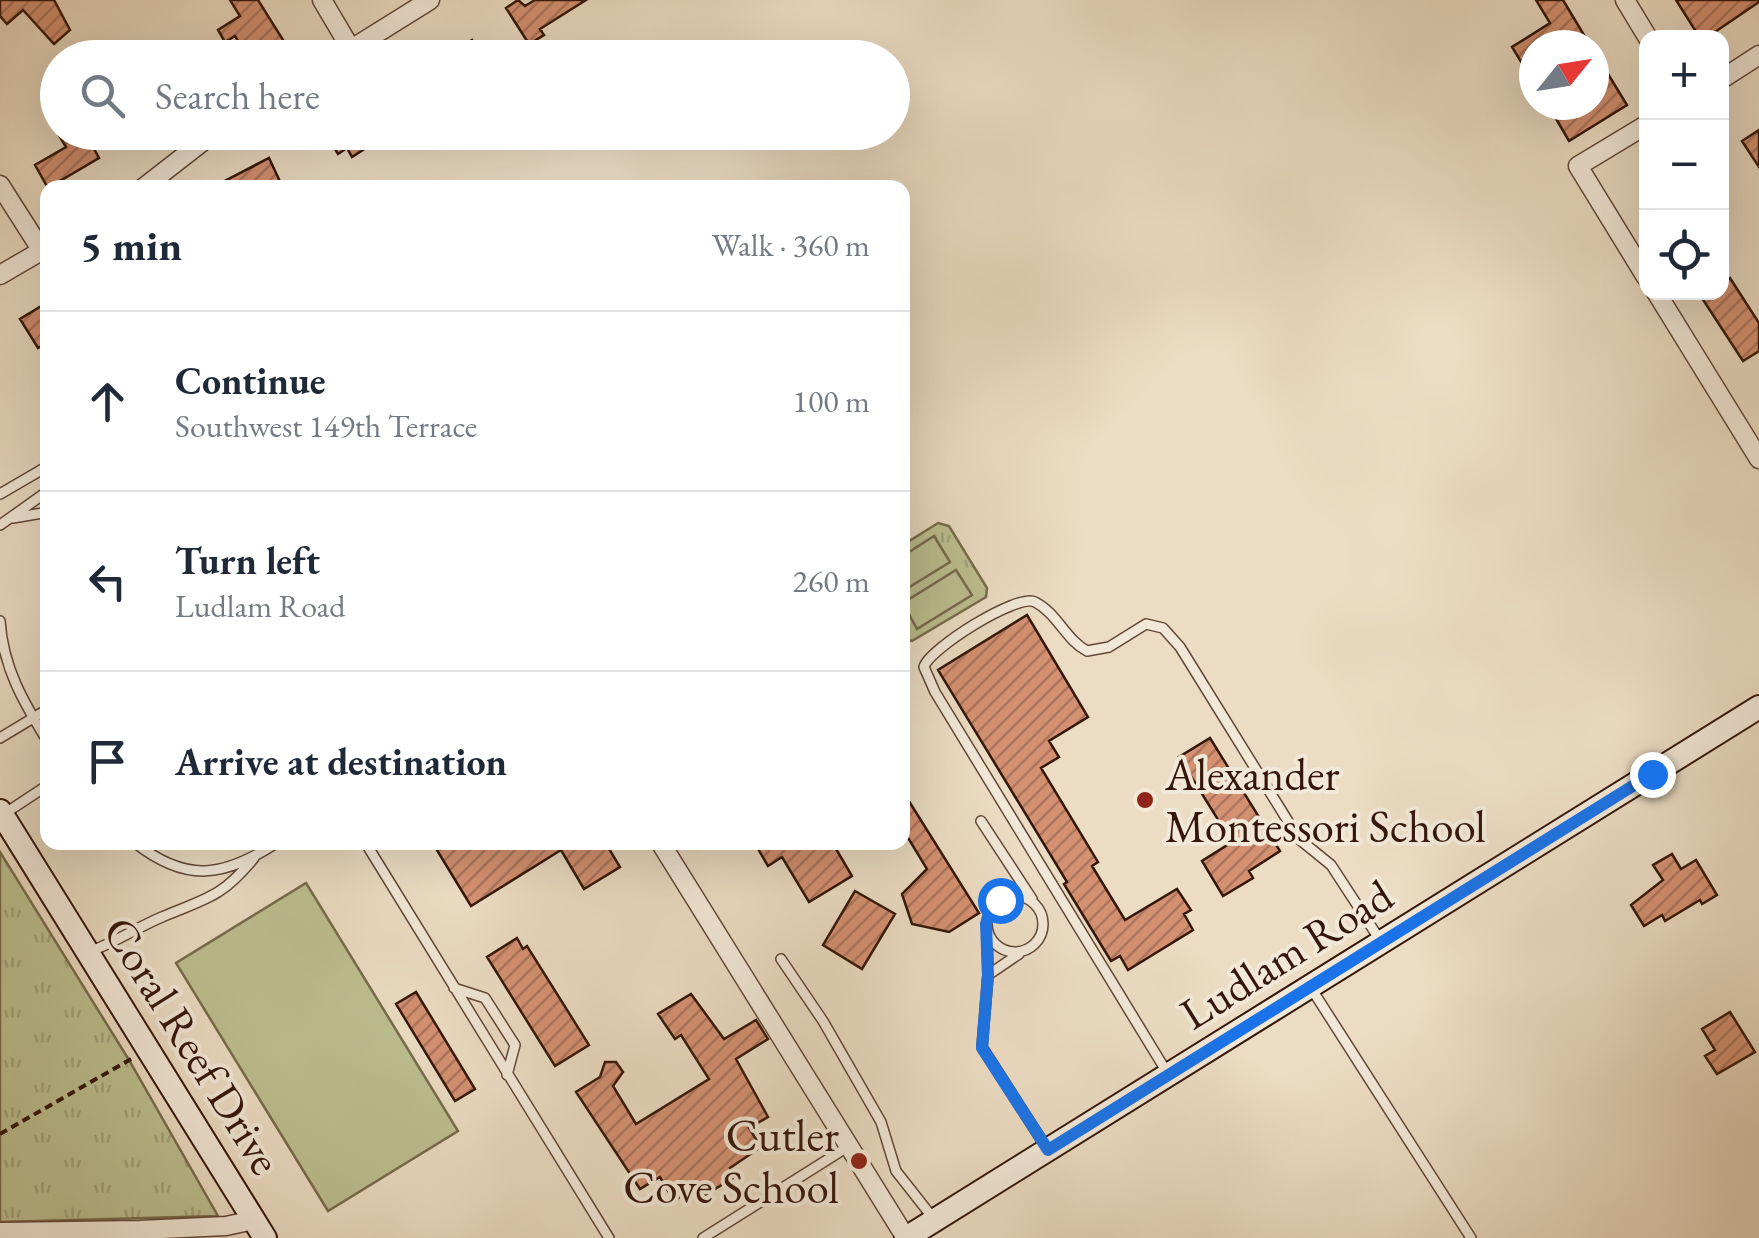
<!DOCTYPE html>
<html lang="en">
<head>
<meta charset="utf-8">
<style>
  :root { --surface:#fff; --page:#f6f6f7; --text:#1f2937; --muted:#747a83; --line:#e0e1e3 }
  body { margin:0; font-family:"EB Garamond",serif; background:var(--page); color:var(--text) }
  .controls { position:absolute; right:30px; top:30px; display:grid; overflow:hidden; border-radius:20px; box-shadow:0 10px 40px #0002 }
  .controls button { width:90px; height:90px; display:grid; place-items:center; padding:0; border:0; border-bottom:2px solid var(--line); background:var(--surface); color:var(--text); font:50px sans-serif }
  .compass { position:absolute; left:1519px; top:30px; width:90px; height:90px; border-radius:50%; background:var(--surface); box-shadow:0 10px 40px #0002; rotate:60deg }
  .stop { position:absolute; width:30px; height:30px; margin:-22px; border:8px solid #1a73e8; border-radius:50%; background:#fff }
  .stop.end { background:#1a73e8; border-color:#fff; box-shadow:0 2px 10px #0008 }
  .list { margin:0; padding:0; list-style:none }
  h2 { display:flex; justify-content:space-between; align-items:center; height:130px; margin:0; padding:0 40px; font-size:42px }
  h2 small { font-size:32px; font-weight:400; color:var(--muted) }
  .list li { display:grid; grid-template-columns:65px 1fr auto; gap:30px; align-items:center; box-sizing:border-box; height:180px; padding:0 40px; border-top:2px solid var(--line) }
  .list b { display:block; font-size:38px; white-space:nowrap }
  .list p { margin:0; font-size:32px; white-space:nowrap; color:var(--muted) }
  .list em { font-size:32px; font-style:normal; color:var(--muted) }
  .icon { flex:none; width:55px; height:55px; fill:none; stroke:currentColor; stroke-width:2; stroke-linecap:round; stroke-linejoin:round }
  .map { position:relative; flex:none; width:1759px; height:1238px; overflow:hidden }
  .search { position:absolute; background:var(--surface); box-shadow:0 10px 40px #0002; left:40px; top:40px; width:870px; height:110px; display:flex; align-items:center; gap:25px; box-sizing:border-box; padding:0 35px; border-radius:55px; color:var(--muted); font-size:38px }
  .panel { position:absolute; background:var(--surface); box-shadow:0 10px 40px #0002; left:40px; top:180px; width:870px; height:670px; border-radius:20px }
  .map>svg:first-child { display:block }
</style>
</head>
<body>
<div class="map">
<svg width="1759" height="1238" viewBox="0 0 1759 1238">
  <defs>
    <pattern id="grass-tufts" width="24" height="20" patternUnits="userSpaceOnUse" patternTransform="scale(2.5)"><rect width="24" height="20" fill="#bcbf90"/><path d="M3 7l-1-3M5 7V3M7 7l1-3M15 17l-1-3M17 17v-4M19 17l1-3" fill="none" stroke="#a2a37b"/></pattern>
    <pattern id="building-hatch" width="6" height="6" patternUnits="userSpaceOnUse" patternTransform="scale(2.5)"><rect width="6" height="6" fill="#d49172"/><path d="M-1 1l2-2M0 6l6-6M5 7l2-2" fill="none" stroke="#ad755c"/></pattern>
  </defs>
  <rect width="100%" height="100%" fill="#ebdcc3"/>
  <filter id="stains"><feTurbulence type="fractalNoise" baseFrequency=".002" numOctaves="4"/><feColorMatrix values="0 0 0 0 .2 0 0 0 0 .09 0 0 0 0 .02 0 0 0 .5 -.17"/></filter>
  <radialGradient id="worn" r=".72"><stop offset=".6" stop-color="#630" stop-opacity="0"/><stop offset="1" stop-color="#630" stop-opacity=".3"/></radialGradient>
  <path fill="url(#grass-tufts)" stroke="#786b4d" stroke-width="2.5" d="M938,523L949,526L987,588L986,597L912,641L903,638V545Z
    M0,852L129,1060L218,1216L0,1222Z"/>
  <path fill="#bcbf90" stroke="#786b4d" stroke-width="2.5" d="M934,536L950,562L903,591V556Z
    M956,570L972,595L917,629L903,603Z
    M306,883L458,1131L328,1211L176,963Z"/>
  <path fill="url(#building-hatch)" stroke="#35170a" stroke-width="2.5" d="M0,0H54L70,30L54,44L23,10L7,24L0,16Z
    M230,0H258L285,43L262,58H248L235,36L225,42L218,30L240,16Z
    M518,0L525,6L535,0H586L540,29L544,35L529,44L506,8Z
    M1536,0H1563L1590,45H1534V83L1512,47L1550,23Z
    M1676,0H1759V2L1706,38H1700Z
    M472,40L483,58H444Z
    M1594,51L1627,105L1569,141L1548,105H1594Z
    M1759,130V167L1742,141Z
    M57,132H85L99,158L48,188L35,165L66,147Z
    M325,132H391L352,157L347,148L338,154Z
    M269,158L283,188H211Z
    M1730,278L1759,323V351L1743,361L1698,292H1722V284Z
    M48,302V342L38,348L20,319Z
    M1027,615L1088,717L1049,741L1059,757L1041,768L1098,862L1092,866L1125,920L1177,889L1191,910L1184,914L1193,930L1128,970L1120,956L1111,961L1064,884L1067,882L938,670Z
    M1210,738L1280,851L1249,871L1253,878L1223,896L1202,861L1232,842L1179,757Z
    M902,790L979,913L949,932L912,924L902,894L927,869L902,828Z
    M432,842H605L620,867L584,889L561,850L471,906Z
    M754,842H807L810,848L819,842H832L852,876L809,902L782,857L768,866Z
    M1672,854L1681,869L1696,860L1717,895L1702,904L1700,900L1665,921L1662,915L1644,926L1631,905L1663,880L1653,865Z
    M855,891L895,914L862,969L823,945Z
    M517,938L523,949L527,946L589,1045L555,1066L487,957Z
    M416,992L475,1089L455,1101L396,1004Z
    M691,994L724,1039L756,1020L768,1039L736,1059L768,1117L749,1128L761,1147L730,1168L735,1177L700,1198L692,1189L674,1201L660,1177L640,1189L576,1092L600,1077L605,1062H616L623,1072L613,1086L636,1124L709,1079L681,1035L675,1039L658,1014Z
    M1730,1012L1755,1052L1717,1074L1705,1056L1715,1050L1702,1029Z"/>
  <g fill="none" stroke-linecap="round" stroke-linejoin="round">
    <g stroke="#624838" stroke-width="12">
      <path id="lane" d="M0,494L48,466
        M13,518L48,512
        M0,525L48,491
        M0,621C3,668 24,703 48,742
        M0,738L48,709
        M4,814L48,785
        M981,821L1032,899
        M134,842C187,884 224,877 278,842
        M365,842L609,1238
        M987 924a28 28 0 1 1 56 0a28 28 0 1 1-56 0Z
        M987,933L988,975L982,1047L1046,1147
        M91,951C116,942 138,927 162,917C207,898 221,898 254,858
        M781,959L823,1021L881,1122L896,1171L933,1218
        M988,975L1019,954
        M454,988L485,998L515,1045L507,1075
        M1311,988L1471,1238
        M1168,1074L935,692L924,667C929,649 1017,593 1035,602C1057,613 1066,640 1087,651L1109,647L1146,624L1163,628L1180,647L1299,839L1331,865L1380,940
        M703,1238L849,1146"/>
    </g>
    <g stroke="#624838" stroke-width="21">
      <path id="street" d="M322,0L351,49
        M1625,0L1648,38
        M337,58L430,0
        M1722,79L1759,55
        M1646,125L1578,166L1646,277
        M0,185L42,251
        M143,188L215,132
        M0,275L48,247
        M1656,292L1759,459
        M660,842L906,1238
        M0,1232L140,1230L226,1226L254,1220"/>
    </g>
    <g stroke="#35170a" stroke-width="26">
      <path id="secondary" d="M0,811L265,1238
        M906,1238L1759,707"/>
    </g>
    <path stroke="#35170a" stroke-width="4" stroke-dasharray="8 5" stroke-linecap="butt" d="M0,1134L131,1059"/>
    <use href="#lane" stroke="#f2e8d8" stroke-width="9"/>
    <use href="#street" stroke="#f2e8d8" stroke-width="18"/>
    <use href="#secondary" stroke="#f2e8d8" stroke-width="22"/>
  </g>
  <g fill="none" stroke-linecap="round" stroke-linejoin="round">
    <path stroke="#1a73e8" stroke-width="12" d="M1000,900L992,906L986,924L988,975L982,1048L1048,1150L1652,774"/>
  </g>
  <g fill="#8f2418" stroke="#f2e8d8" stroke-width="4">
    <circle cx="1145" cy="800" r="10"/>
    <circle cx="859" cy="1161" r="10"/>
  </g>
  <g text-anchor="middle" stroke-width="8" stroke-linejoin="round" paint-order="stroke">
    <g font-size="45" fill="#35170a" stroke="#f2e8d8" text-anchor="start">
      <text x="1165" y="790">Alexander<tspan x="1165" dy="52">Montessori School</tspan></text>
      <text x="839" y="1151" text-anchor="end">Cutler<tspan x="839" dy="52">Cove School</tspan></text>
    </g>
    <g font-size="45" fill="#35170a" stroke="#f2e8d8">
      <text transform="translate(1286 954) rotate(-32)" y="16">Ludlam Road</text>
      <text transform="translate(193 1045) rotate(58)" y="16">Coral Reef Drive</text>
    </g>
  </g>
  <rect width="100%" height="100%" filter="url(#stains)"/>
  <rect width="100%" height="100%" fill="url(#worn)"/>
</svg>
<div class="controls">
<button>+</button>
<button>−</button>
<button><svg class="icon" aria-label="locate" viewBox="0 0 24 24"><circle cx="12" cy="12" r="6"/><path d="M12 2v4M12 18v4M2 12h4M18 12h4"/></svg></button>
</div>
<svg class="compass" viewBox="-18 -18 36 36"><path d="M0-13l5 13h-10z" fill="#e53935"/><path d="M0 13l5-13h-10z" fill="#747a83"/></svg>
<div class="stop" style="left:1000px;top:900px"></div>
<div class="stop end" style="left:1652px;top:774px"></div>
<div class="search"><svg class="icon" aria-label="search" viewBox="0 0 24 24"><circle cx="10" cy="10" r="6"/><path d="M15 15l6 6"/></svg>Search here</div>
<section class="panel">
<h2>5 min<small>Walk · 360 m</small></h2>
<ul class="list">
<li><svg class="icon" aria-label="ahead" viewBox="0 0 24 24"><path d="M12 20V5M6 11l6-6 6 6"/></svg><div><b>Continue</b><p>Southwest 149th Terrace</p></div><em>100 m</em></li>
<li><svg class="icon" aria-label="left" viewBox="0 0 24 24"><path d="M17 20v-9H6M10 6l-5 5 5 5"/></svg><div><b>Turn left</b><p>Ludlam Road</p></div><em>260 m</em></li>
<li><svg class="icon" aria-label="arrive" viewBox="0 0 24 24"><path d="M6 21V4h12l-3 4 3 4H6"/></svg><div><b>Arrive at destination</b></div></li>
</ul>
</section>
</div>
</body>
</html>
